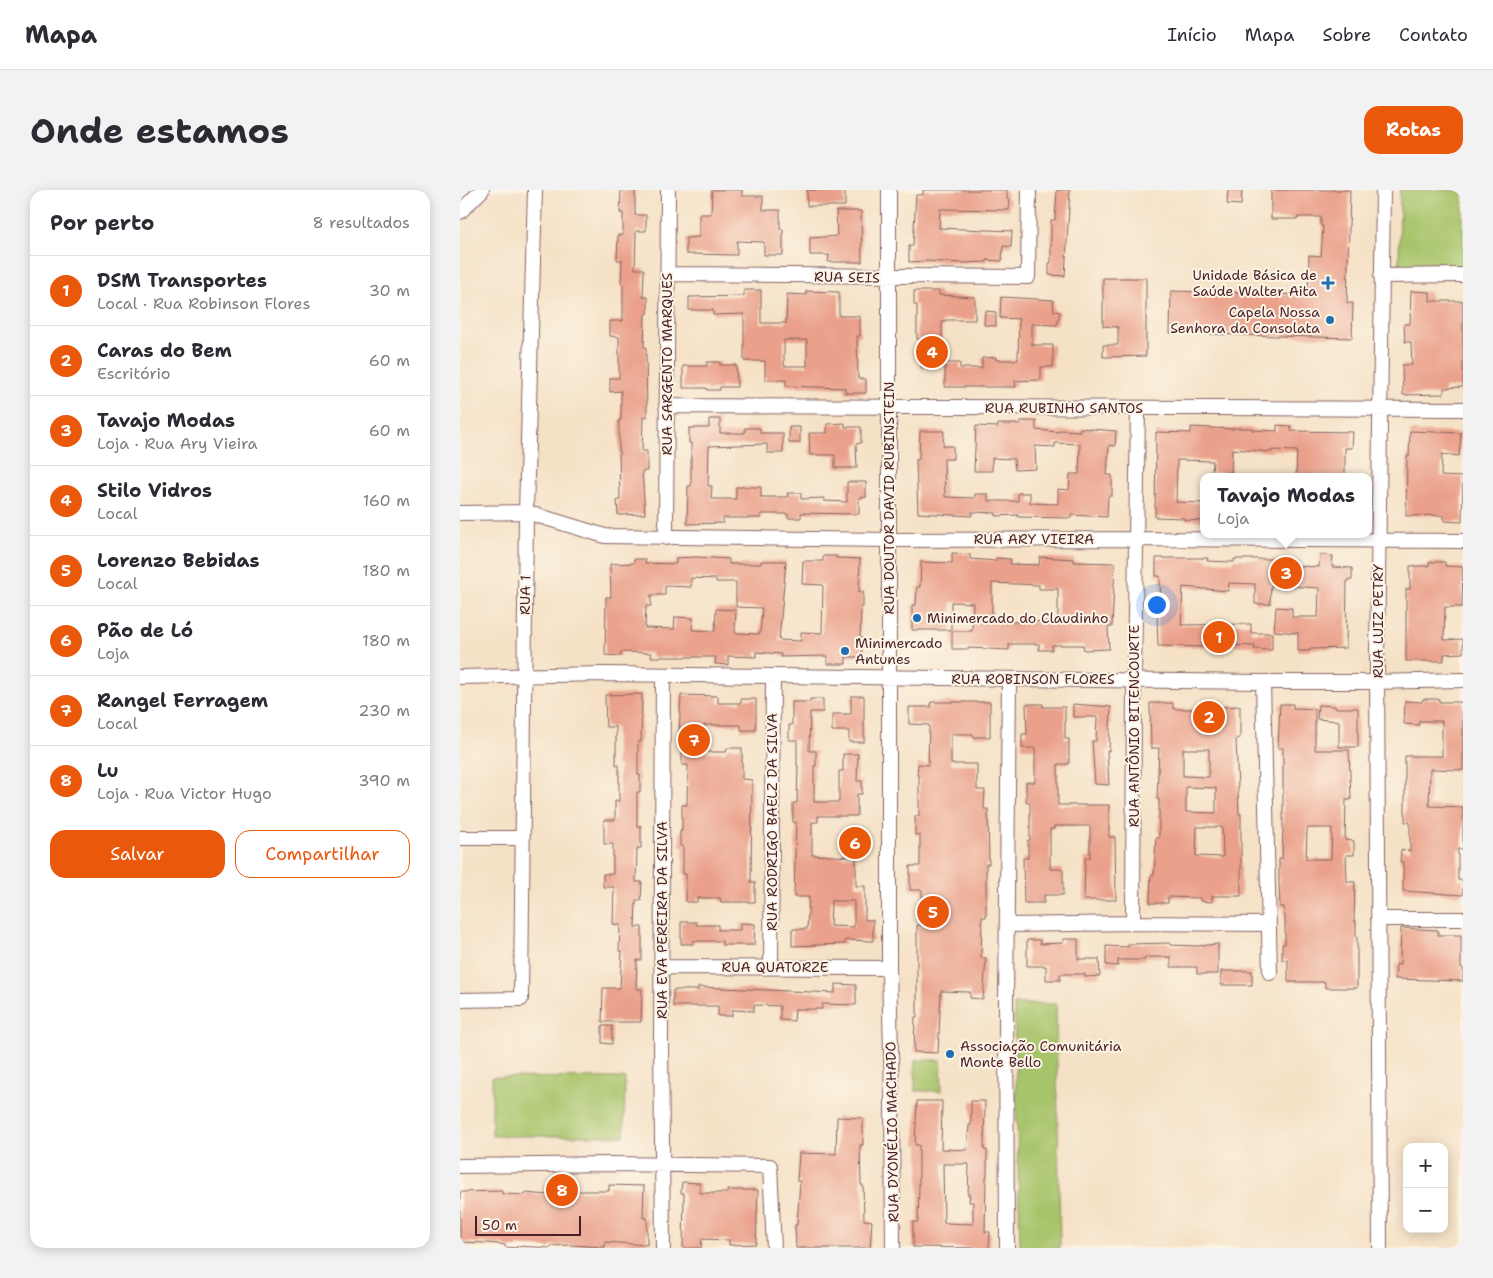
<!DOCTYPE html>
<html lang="pt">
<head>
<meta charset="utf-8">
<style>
  :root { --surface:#fff; --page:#f2f2f3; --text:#2b2b33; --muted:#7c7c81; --line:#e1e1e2; --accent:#ea580c }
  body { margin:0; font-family:"Shantell Sans",sans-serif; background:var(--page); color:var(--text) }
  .controls { position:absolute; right:15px; bottom:15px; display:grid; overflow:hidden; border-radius:10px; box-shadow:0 2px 12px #0003 }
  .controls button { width:45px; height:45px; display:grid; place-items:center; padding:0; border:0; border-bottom:1px solid var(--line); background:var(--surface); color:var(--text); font:25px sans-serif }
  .scale { position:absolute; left:15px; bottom:12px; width:106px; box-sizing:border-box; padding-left:5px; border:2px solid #4a1f2b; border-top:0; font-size:14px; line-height:18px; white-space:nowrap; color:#4a1f2b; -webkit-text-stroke:4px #fcf5e5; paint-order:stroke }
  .you { position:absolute; left:696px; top:414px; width:18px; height:18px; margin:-12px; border:4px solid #fff; border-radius:50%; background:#1a73e8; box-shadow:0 0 0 8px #1a73e833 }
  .badge { display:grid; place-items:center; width:32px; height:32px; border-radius:50%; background:var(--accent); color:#fff; font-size:16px; font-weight:700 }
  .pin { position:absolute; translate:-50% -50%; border:2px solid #fff; box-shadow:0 1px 5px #0006 }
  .popup { position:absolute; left:740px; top:283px; width:172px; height:65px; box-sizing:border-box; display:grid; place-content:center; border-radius:10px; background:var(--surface); filter:drop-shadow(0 1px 4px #0005); font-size:16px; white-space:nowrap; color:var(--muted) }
  .popup b { font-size:19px; color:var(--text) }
  .popup::after { content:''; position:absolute; left:50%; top:100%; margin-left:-10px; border:10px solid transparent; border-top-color:var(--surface) }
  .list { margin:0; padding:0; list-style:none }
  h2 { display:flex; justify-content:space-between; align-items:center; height:65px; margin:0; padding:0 20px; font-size:21px }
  h2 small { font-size:16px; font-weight:400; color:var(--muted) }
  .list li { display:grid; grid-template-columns:32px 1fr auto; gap:15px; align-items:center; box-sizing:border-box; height:70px; padding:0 20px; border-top:1px solid var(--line) }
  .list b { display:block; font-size:19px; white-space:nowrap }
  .list p { margin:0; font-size:16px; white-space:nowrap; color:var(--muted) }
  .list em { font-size:16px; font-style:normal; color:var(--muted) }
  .actions { display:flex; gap:10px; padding:15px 20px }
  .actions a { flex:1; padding:11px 0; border:1px solid var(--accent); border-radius:15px; text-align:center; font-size:18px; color:var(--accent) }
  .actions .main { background:var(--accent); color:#fff }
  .map { position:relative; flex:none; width:1003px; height:1058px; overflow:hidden; border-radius:15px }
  header { display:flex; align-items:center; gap:30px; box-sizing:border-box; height:70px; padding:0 25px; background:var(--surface); border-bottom:1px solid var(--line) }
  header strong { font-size:24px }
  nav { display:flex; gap:28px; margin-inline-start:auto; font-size:18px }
  .intro { display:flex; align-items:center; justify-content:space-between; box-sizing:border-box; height:120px; padding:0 30px }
  h1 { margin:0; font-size:35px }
  .button { padding:12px 22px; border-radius:15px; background:var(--accent); color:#fff; font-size:18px; font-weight:700 }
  main { display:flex; gap:30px; padding:0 30px }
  aside { flex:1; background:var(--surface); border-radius:15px; box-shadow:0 2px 12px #0003 }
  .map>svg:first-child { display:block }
</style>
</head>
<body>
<header>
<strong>Mapa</strong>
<nav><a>Início</a><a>Mapa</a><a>Sobre</a><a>Contato</a></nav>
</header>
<div class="intro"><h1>Onde estamos</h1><a class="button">Rotas</a></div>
<main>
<aside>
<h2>Por perto<small>8 resultados</small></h2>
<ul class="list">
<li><span class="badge">1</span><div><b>DSM Transportes</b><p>Local · Rua Robinson Flores</p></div><em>30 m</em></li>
<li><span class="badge">2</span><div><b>Caras do Bem</b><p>Escritório</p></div><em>60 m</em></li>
<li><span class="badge">3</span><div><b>Tavajo Modas</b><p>Loja · Rua Ary Vieira</p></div><em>60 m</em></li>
<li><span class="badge">4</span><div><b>Stilo Vidros</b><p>Local</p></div><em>160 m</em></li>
<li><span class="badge">5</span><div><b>Lorenzo Bebidas</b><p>Local</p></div><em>180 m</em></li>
<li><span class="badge">6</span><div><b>Pão de Ló</b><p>Loja</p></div><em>180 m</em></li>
<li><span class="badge">7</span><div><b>Rangel Ferragem</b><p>Local</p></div><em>230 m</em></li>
<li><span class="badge">8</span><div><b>Lu</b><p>Loja · Rua Victor Hugo</p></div><em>390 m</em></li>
</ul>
<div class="actions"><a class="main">Salvar</a><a>Compartilhar</a></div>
</aside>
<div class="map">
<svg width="1003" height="1058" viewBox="0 0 1003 1058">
  <rect width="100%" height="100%" fill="#fcf5e5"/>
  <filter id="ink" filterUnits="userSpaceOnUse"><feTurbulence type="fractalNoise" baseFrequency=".02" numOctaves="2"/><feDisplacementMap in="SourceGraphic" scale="10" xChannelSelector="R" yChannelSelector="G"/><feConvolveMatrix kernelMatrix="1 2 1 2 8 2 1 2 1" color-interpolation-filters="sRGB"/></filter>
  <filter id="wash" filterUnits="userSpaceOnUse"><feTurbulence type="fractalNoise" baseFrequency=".0096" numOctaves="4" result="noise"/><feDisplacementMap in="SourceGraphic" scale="20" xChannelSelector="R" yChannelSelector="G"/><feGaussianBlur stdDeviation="1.12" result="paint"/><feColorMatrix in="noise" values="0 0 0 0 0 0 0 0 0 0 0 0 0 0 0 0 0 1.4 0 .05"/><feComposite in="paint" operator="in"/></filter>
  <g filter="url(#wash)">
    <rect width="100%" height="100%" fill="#f5e1c6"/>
    <path fill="#a7c46b" stroke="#78724b" d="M940,0H1003V76H939Z
      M554,814H596L600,1058H560Z
      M455,870H481L482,901H455Z
      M32,887L165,888L164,946H32Z"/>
    <g id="blocks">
      <path fill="#eaa08a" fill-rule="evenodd" d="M161,0H175V25H186V41H176L175,79H184L183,107H188V124H185L184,157H186L187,227H183L182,261H187V281H182L185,324L158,325L157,310H160L159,255V230H161V201L150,202V188H159V147L150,146V131H163V94H161L162,70H157L158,45H163V23H160Z
        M252,0H282V6H303V20H320V39H323V65H304V52L277,51V65L226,64V48L239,47V24H251Z
        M347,0H385V16H347Z
        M463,0H547V9H550L549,20L480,19L479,38L552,41L551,57L543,56L542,71L527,70V72L502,73L467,71L449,72V56H453L456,5H463Z
        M597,0H610L605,86L589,85V73H591V30H595Z
        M768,0H782L781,15L767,14Z
        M811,0H890L887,113H893L892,148L710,143L711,101L848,105L849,65L861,66L863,36H861V27H838V29H811Z
        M376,21H401L402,72H368L369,65H350V48L377,46Z
        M643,88H686V166L643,167V155H658V137L643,136Z
        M284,100H301V133H326L327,104L346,105V101L379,102V126H400V146H397L398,189H406V203H385V198L326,196V190H305V171H284V124L253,125V120H229V107L284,106ZM324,150H347V176H324Z
        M454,101H479V105L515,107V130H485V132H482V177H461V149H457V115H454Z
        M951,101L970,102V111H1003V197L984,198V204L943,205L942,175H952L951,152H945L944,134H950Z
        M541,107L593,110L594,121L600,122L597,135L572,134V155H593V177H581V190L555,191L556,197H485V173H500V178H522V168L536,167V170H558L559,129L540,128Z
        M525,121L536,122V136L524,135Z
        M247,172H260V175H276L277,197H260V200H247V198H223V176H247Z
        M249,229H260V243H285V238H300V243H323V263H307V254L249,256L248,296H252L251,309H276V297H301V307H328L327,303H341V309L364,308V311L387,312V292H406V307L399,308V324L341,323V328H328V324H301V328H263V333L227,334L228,296H231V253H229V238H249Z
        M560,231H576V240L599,242V240L620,241V238L656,241L655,256L649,255L647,285H652V306H648L647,327L611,325V328L558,327V325L536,326V323L512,322V326L458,323L456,270L459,269L460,241H484L483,256H493V269H484L485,307L515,308V304H528V311H558V303H570V313L598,314V299L609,300L610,284H619L620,254L595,253V257L575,256L576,279L555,280L554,269L532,268V281H514L516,236L538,237V234H560Z
        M385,233V237H401V253L396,254L397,278H375V265H350L349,243H367V234Z
        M817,235L831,236V241L893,242L892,258H885V287H836L837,261L812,260V262L772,259L771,283L752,282L753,271L717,270L716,312L744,313V331L724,330V328L695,327L696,242L731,243V237L774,239V238H792V240L817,241Z
        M329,237H340V253H329Z
        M950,241L1001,243L999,266L982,264L981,286L1003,287L1002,332L984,331V325L946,326L947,266H949Z
        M492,363L510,364V369L536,371V368L551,369L550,374L579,375L580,367L614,369V372L655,373L652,437H648L649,459L624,460L623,455H592V460H579V454H549V460L509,458V459H492V441H512L513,413L491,412V440H452V415H456L457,397H460L461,372L492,373ZM532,393L579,395V399H598V431L555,432L532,431Z
        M860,365L873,366L872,377L892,378V390H887L886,458L850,459V461H838V443L814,441L816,417L832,418V427H858L859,398L811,395L810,414H795V394L769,393L768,401L723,397L721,435L791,434V443H812V460L794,459L795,456L765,455V459H754V457L698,456L697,423H701L700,386H696V368H748L747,371L774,372V369H813L835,371V376L859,377Z
        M363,366H376V368L400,369L399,402H403V417H401L400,448H402V467H386V474H367V466L321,467V464L296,462V467L268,466V475L255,474L256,467H191V463L161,462V466L145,465L146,407H151L150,374L174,373V369H185V373L216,374V368L236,367L269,369V374H301V371H326L319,450L341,451V442L362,443L363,395L342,394L343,371H363ZM231,388L256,389V392H276V417L302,418L300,444L275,443L276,420L256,419L255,441L232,440L233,428L215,427L214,439L185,438L186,416H191V405H205V396L231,397Z
        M969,372H985V376L1003,377L1002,417H985L984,450L1003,449V463L984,464V471H946V399H950V376H969Z
        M182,504L181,552H178V585H180V602H177V636H181V658H177L176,692H182L181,710H176L175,737H182V770H177L176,799H182L181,832H142L143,798H160L162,761H159L160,735L153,734L154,697H143V684H153V654H144V630H155V611H159V575H156V537H146L145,505Z
        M221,505L258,506V513H281V509H296V540H281V535H244L243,562H266L267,558H282V589L292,590L291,692H295V712H261L260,708H237V712H226V684H223V656H220V641H222V615H227L228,575H222V543H219Z
        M391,506H404V552H389V541H372V524H391Z
        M350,509H363V522H350L349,561H356V576H354V612H379V581H383V564H398L397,591H402V604H397V626H358V632H352V665L396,667V696H405V730H413V751L385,750V754L332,756V739H347L349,707H334L336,632H333V613H337L338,576H337V550H329V535H332V512H350ZM371,711H394V737L370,736Z
        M963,509H979V512H1003V580L970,579L969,616L1003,617V659H998V690H1003V705L943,701V672H940L941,660L950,661V632H945V566H982V531H959V535L944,534L945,511L962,512Z
        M471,512H530V547H513V544H491V574H517V600H525L524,619H528L529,674H526V727H522L521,768H526L523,809L510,808V802L481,801L478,863L454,862L455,827H457V735H463L462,700H450V676H460V645H455V626H459V585H457L458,574L468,575L469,535L449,534V517H471Z
        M690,513H713V519H740V515H759V517L780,516V548L776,549L779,624H781V706H752V712L740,711V708L708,707V713H690L691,685H694L696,648H699V609H697L699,558H691ZM723,559H749V587L723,586ZM726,597L756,598V623L726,622ZM737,637H762L763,667L736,666Z
        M566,514H583V517H605V549H609V574H598V615H649V647H655L656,710H624L625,668H630V636H594V639H590V679H603V705H584V713H564L563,668H568V650H570V612H566V592H575V558H562V544H567Z
        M613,514L651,517L649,561L647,560L649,595L635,594L632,551H636L637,527H613Z
        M820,514H833V518L855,519V560H889L891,610H886L885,650L894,651V665H886L887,692H895L894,731H896V747H897V798H865V792H828V770H822V754H825V728L824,717H820L819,692V669H822L823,638V558H818ZM849,638H872L871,669H846L847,639Z
        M858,515L875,516V518H898V557H879V531L857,529Z
        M387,645H402V661L387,660Z
        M221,732H237L236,735H258V740H280V733L295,734L294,755H262V751H233V754H221Z
        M941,738L978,740V745H1001V777L1003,778V791L935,789L936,774L940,775Z
        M603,749H618V769H639L640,786L625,787V784H600V790H586V776H567V750H580V754L603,753Z
        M710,753V755L737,756L758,754V784H737V777H711V767H685V770H658V776L646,775V756L668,757V754Z
        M761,781H792V795H761Z
        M375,794L396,795V815L362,814V819H335L334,831L320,830V816L294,815V821L272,820V826H258V816H213V800H238V797L375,803Z
        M142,836H152V854L142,853Z
        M457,911H482L481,959L507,960L509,935H511V911H525L524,960H527V987H526L525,1042H530L529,1058L453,1057V1032H458L459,996V955H455ZM483,974H509L508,1005H510L509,1012H513V1034L484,1033Z
        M377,927L403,928V955H400L401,995H403L404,1030L412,1031L410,1058H336L335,1035H337L340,991H337L339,963L376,964Z
        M222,992L240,993V1003H268V1000H298L296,1054L269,1055V1050L242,1049L241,1058H223L224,1003H221Z
        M149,995L184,996L183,1028H187V1055L145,1052V1057L110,1055L91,1056V1058L57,1056V1058L45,1057V1055L28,1053L0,1052V1002L42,1001V1004L65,1005V1003L100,1006V1001H149Z"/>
    </g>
  </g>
  <g filter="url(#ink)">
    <use href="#blocks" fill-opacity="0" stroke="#866361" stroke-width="1"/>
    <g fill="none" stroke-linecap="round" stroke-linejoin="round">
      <g stroke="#866361" stroke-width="16">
        <path id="minor" d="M429,0V778L432,907L433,1058
          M0,22L22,0
          M207,84L568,87L569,0
          M921,86L1003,85
          M206,216L1003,219
          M0,323L66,322L145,346L429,350L676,349L1003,351
          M206,348L208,0
          M0,487L143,484L803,492H912L1003,490
          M803,492L810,783
          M0,648H62
          M918,729H1003
          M673,733L674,490L678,218
          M547,735L673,733L809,734
          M311,776L313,487
          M202,777L429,778
          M0,810L61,809L66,322L75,0
          M0,976L149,974L310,976L314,1058
          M203,1058L201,849L203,486
          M547,1058L546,813L549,490
          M920,1058L917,470L923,0"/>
      </g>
      <use href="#minor" stroke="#fff" stroke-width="14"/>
    </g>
  </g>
  <g fill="#1f6fb2" stroke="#fcf5e5" stroke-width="2">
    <path d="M865.5 85.5h5v5h5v5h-5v5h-5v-5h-5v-5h5z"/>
    <circle cx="870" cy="130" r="5"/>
    <circle cx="457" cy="428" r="5"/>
    <circle cx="385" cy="461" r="5"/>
    <circle cx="490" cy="864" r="5"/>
  </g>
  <g text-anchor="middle" stroke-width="4" stroke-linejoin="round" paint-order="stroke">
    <g font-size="14" fill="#4a1f2b" stroke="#fcf5e5" text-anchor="start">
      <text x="857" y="90" text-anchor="end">Unidade Básica de<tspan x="857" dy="16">Saúde Walter Aita</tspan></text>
      <text x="860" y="127" text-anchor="end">Capela Nossa<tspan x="860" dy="16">Senhora da Consolata</tspan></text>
      <text x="467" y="433">Minimercado do Claudinho</text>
      <text x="395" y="458">Minimercado<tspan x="395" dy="16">Antunes</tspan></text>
      <text x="500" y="861">Associação Comunitária<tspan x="500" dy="16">Monte Bello</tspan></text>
    </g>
    <g font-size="14" fill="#4a1f2b" stroke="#fcf5e5">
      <text transform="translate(387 87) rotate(1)" y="5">RUA SEIS</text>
      <text transform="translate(207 174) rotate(-90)" y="5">RUA SARGENTO MARQUES</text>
      <text x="604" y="223">RUA RUBINHO SANTOS</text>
      <text transform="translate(429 308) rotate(-90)" y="5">RUA DOUTOR DAVID RUBINSTEIN</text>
      <text x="574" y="354">RUA ARY VIEIRA</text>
      <text transform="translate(65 405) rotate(-89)" y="5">RUA 1</text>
      <text transform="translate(918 431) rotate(-90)" y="5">RUA LUIZ PETRY</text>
      <text x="573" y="494">RUA ROBINSON FLORES</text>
      <text transform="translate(674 536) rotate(-90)" y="5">RUA ANTÔNIO BITENCOURTE</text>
      <text transform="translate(312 632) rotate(-90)" y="5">RUA RODRIGO BAELZ DA SILVA</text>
      <text transform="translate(202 730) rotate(-90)" y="5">RUA EVA PEREIRA DA SILVA</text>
      <text x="315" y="782">RUA QUATORZE</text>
      <text transform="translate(432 942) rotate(-91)" y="5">RUA DYONÉLIO MACHADO</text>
    </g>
  </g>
</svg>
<div class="controls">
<button>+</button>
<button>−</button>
</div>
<div class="scale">50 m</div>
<div class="you"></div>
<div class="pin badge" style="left:759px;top:447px">1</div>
<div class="pin badge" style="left:749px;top:527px">2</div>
<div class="pin badge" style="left:826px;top:383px">3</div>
<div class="popup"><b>Tavajo Modas</b>Loja</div>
<div class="pin badge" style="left:472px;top:162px">4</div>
<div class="pin badge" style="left:473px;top:722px">5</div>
<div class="pin badge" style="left:395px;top:653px">6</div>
<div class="pin badge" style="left:234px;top:550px">7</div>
<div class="pin badge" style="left:102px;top:1000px">8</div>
</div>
</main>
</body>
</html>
